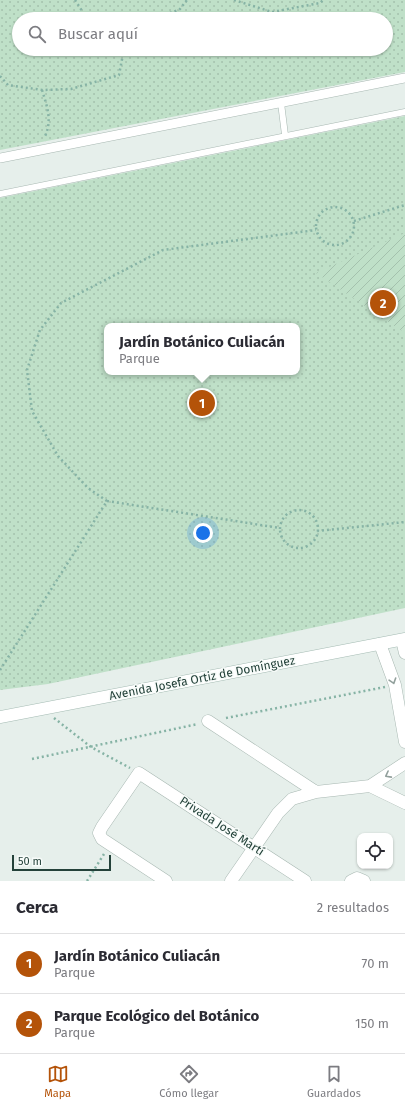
<!DOCTYPE html>
<html lang="es">
<head>
<meta charset="utf-8">
<style>
  :root { --surface:#fff; --page:#f2f2f3; --text:#2b2b33; --muted:#7c7c81; --line:#e1e1e2; --accent:#b45309 }
  body { margin:0; font-family:"Fira Sans",sans-serif; background:var(--page); color:var(--text) }
  .controls { position:absolute; right:12px; bottom:12px; display:grid; overflow:hidden; border-radius:8px; box-shadow:0 1px 3px #0004 }
  .controls button { width:36px; height:36px; display:grid; place-items:center; padding:0; border:0; border-bottom:1px solid var(--line); background:var(--surface); color:var(--text); font:20px sans-serif }
  .scale { position:absolute; left:12px; bottom:10px; width:99px; box-sizing:border-box; padding-left:4px; border:2px solid #24423a; border-top:0; font-size:11px; line-height:14px; white-space:nowrap; color:#24423a; -webkit-text-stroke:3px #f7fbf9; paint-order:stroke }
  .you { position:absolute; left:203px; top:533px; width:14px; height:14px; margin:-10px; border:3px solid #fff; border-radius:50%; background:#1a73e8; box-shadow:0 0 0 6px #1a73e833 }
  .badge { display:grid; place-items:center; width:26px; height:26px; border-radius:50%; background:var(--accent); color:#fff; font-size:13px; font-weight:700 }
  .pin { position:absolute; translate:-50% -50%; border:2px solid #fff; box-shadow:0 1px 4px #0006 }
  .popup { position:absolute; left:104px; top:323px; width:196px; height:52px; box-sizing:border-box; display:grid; place-content:center; border-radius:8px; background:var(--surface); filter:drop-shadow(0 1px 3px #0005); font-size:13px; white-space:nowrap; color:var(--muted) }
  .popup b { font-size:15px; color:var(--text) }
  .popup::after { content:''; position:absolute; left:50%; top:100%; margin-left:-8px; border:8px solid transparent; border-top-color:var(--surface) }
  .list { margin:0; padding:0; list-style:none }
  h2 { display:flex; justify-content:space-between; align-items:center; height:52px; margin:0; padding:0 16px; font-size:17px }
  h2 small { font-size:13px; font-weight:400; color:var(--muted) }
  .list li { display:grid; grid-template-columns:26px 1fr auto; gap:12px; align-items:center; box-sizing:border-box; height:60px; padding:0 16px; border-top:1px solid var(--line) }
  .list b { display:block; font-size:15px; white-space:nowrap }
  .list p { margin:0; font-size:13px; white-space:nowrap; color:var(--muted) }
  .list em { font-size:13px; font-style:normal; color:var(--muted) }
  .icon { flex:none; width:22px; height:22px; fill:none; stroke:currentColor; stroke-width:2; stroke-linecap:round; stroke-linejoin:round }
  .map { position:relative; flex:none; width:405px; height:881px; overflow:hidden }
  .search { position:absolute; background:var(--surface); box-shadow:0 1px 3px #0004; left:12px; right:12px; top:12px; height:44px; display:flex; align-items:center; gap:10px; box-sizing:border-box; padding:0 14px; border-radius:22px; color:var(--muted); font-size:15px }
  .sheet { height:172px; background:var(--surface) }
  nav { display:flex; justify-content:space-around; align-items:center; box-sizing:border-box; height:56px; border-top:1px solid var(--line); background:var(--surface); font-size:11px; color:var(--muted) }
  nav a { display:grid; justify-items:center; gap:2px }
  nav .on { color:var(--accent) }
  .map>svg:first-child { display:block }
</style>
</head>
<body>
<div class="map">
<svg width="405" height="881" viewBox="0 0 405 881">
  <defs>
    <pattern id="park-dots" width="8" height="8" patternUnits="userSpaceOnUse"><rect width="8" height="8" fill="#bfe0c8"/><path d="M2 2h.1M6 6h.1" fill="none" stroke="#a4c1ad" stroke-width="1.8" stroke-linecap="round"/></pattern>
    <pattern id="garden-furrows" width="10" height="10" patternUnits="userSpaceOnUse"><rect width="10" height="10" fill="#bfe0c8"/><path d="M-1 1l2-2M0 10L10 0M9 11l2-2" fill="none" stroke="#a4c1ad"/></pattern>
  </defs>
  <rect width="100%" height="100%" fill="#e6efeb"/>
  <path fill="url(#park-dots)" fill-rule="evenodd" d="M0,0H405V72L0,150ZM19,19H386V49H19Z
    M405,116V608L48,684L0,690V198ZM107,326H297V372H107Z"/>
  <path fill="url(#garden-furrows)" d="M405,233V333L316,273Z"/>
  <g fill="none" stroke-linecap="round" stroke-linejoin="round">
    <g stroke="#a8b8b2" stroke-width="7">
      <path id="service" d="M281,103L285,135
        M0,194L405,112"/>
    </g>
    <g stroke="#a8b8b2" stroke-width="10">
      <path id="pedestrian" d="M0,158L405,78"/>
    </g>
    <g stroke="#a8b8b2" stroke-width="13">
      <path id="minor" d="M402,640L405,653
        M380,644L395,685L405,742
        M208,721L316,792
        M370,786L405,803
        M166,881L102,839L99,833L102,827L139,773L305,881
        M231,881L278,813L292,799L316,792L370,786L405,763
        M351,881L357,878L364,881"/>
    </g>
    <g stroke="#a4bbb3" stroke-width="13">
      <path id="secondary" d="M0,717L405,639"/>
    </g>
    <path stroke="#86b3a5" stroke-width="2.5" stroke-dasharray="2 3" stroke-linecap="butt" d="M75,0L84,14L97,19
      M234,0L272,12L320,3L323,0
      M156,19L180,9L187,0
      M0,76L8,85L42,90L71,89L119,75L124,49
      M42,90C47,106 53,122 44,138
      M316 226a19 19 0 1 1 38 0a19 19 0 1 1-38 0Z
      M354,221L405,205
      M107,501L280,528
      M280 529a19 19 0 1 1 38 0a19 19 0 1 1-38 0Z
      M317,531L405,522
      M0,670L107,501L88,488L58,456L32,411L27,370L40,330L61,303L163,250L316,230
      M54,718L91,747L130,768
      M226,718L385,687
      M32,759L198,724
      M87,881L104,854"/>
    <use href="#service" stroke="#fff" stroke-width="6"/>
    <use href="#pedestrian" stroke="#fff" stroke-width="9"/>
    <use href="#minor" stroke="#fff" stroke-width="12"/>
    <use href="#secondary" stroke="#fff" stroke-width="12"/>
  </g>
  <defs><path id="oneway-chevron" d="M-2-3.5L2.5 0L-2 3.5" fill="none" stroke-width="1.6" stroke-linecap="round" stroke-linejoin="round"/></defs>
  <g stroke="#92a09c">
    <use href="#oneway-chevron" transform="translate(393 681) rotate(72)"/>
    <use href="#oneway-chevron" transform="translate(388 775) rotate(152)"/>
  </g>
  <g text-anchor="middle" stroke-width="3" stroke-linejoin="round" paint-order="stroke">
    <g font-size="12" fill="#24423a" stroke="#f7fbf9">
      <text transform="translate(202 678) rotate(-11)" y="4">Avenida Josefa Ortiz de Domínguez</text>
      <text transform="translate(222 826) rotate(33)" y="4">Privada José Martí</text>
    </g>
  </g>
</svg>
<div class="controls">
<button><svg class="icon" aria-label="locate" viewBox="0 0 24 24"><circle cx="12" cy="12" r="6"/><path d="M12 2v4M12 18v4M2 12h4M18 12h4"/></svg></button>
</div>
<div class="scale">50 m</div>
<div class="you"></div>
<div class="pin badge" style="left:202px;top:403px">1</div>
<div class="popup"><b>Jardín Botánico Culiacán</b>Parque</div>
<div class="pin badge" style="left:383px;top:303px">2</div>
<div class="search"><svg class="icon" aria-label="search" viewBox="0 0 24 24"><circle cx="10" cy="10" r="6"/><path d="M15 15l6 6"/></svg>Buscar aquí</div>
</div>
<section class="sheet">
<h2>Cerca<small>2 resultados</small></h2>
<ul class="list">
<li><span class="badge">1</span><div><b>Jardín Botánico Culiacán</b><p>Parque</p></div><em>70 m</em></li>
<li><span class="badge">2</span><div><b>Parque Ecológico del Botánico</b><p>Parque</p></div><em>150 m</em></li>
</ul>
</section>
<nav>
<a class="on"><svg class="icon" aria-label="map" viewBox="0 0 24 24"><path d="M3 6l6-2 6 2 6-2v14l-6 2-6-2-6 2zM9 4v14M15 6v14"/></svg>Mapa</a>
<a><svg class="icon" aria-label="directions" viewBox="0 0 24 24"><path d="M12 3l9 9-9 9-9-9zM9 14v-3h6M13 9l2 2-2 2"/></svg>Cómo llegar</a>
<a><svg class="icon" aria-label="saved" viewBox="0 0 24 24"><path d="M7 4h10v16l-5-4-5 4z"/></svg>Guardados</a>
</nav>
</body>
</html>
